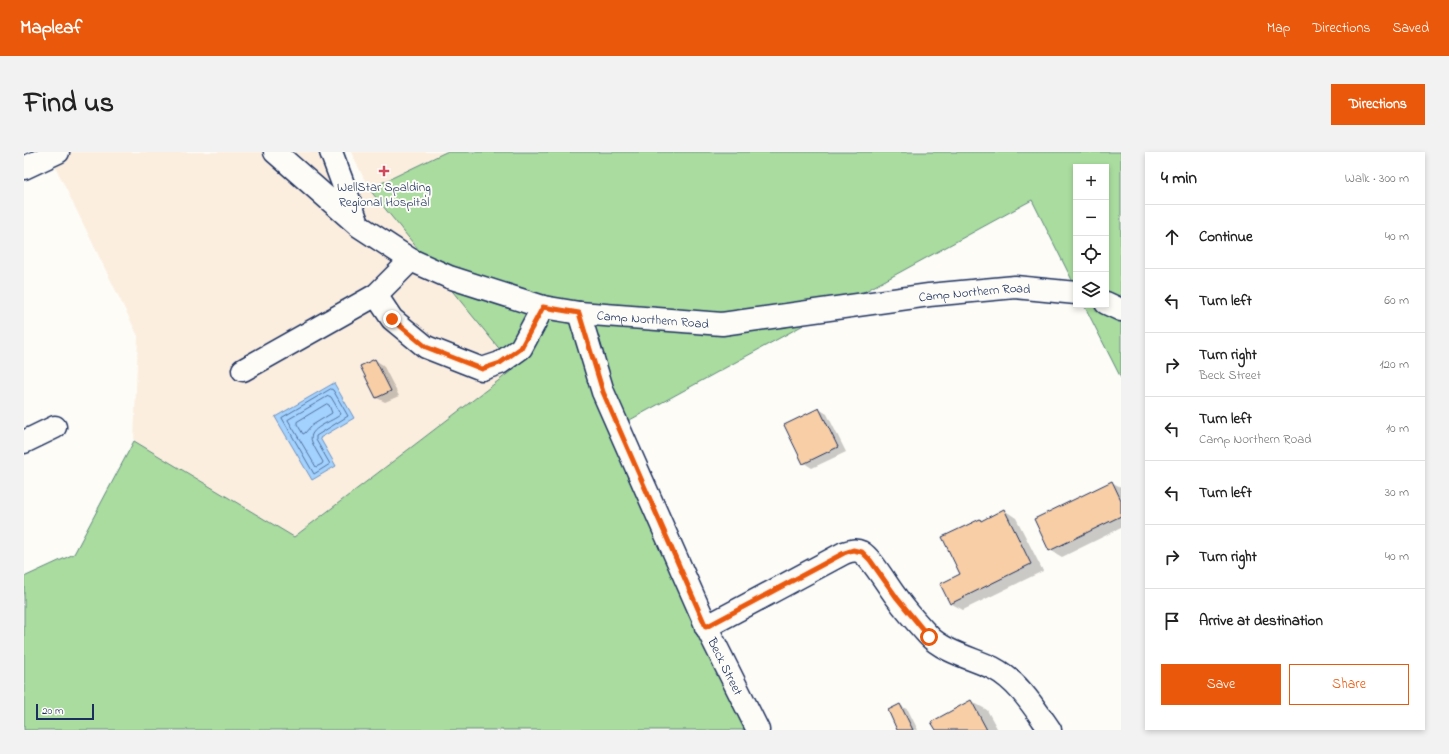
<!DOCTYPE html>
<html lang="en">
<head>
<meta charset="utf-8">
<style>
  :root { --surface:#fff; --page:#f2f2f2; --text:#222; --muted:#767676; --line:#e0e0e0; --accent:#ea580c }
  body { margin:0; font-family:"Indie Flower",sans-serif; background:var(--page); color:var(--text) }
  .controls { position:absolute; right:12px; top:12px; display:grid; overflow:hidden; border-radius:0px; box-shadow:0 2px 6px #0003 }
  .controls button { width:36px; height:36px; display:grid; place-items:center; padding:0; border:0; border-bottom:1px solid var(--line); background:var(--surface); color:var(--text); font:20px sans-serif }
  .scale { position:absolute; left:12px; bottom:10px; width:58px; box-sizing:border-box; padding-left:4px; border:2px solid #1b2f5e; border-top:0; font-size:11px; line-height:14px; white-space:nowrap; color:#1b2f5e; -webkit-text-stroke:3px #fdfcf7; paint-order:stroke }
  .stop { position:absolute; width:12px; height:12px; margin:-9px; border:3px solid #ea580c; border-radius:50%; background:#fff }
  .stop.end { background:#ea580c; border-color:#fff; box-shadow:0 1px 4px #0008 }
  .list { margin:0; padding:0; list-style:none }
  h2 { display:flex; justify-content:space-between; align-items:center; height:52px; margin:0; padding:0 16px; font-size:17px }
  h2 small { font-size:13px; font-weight:400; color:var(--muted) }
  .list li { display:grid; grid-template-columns:26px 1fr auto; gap:12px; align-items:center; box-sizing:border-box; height:64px; padding:0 16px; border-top:1px solid var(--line) }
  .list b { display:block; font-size:15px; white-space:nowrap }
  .list p { margin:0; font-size:13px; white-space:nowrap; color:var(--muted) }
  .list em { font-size:13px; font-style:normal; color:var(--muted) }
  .actions { display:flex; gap:8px; padding:12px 16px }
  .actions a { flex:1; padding:9px 0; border:1px solid var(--accent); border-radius:0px; text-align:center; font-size:14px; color:var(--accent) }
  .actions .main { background:var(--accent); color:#fff }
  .icon { flex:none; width:22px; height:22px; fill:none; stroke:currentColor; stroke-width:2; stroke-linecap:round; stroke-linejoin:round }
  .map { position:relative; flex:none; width:1097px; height:578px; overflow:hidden; border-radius:0px }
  header { display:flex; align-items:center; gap:24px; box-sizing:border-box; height:56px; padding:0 20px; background:var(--accent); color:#fff }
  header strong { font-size:19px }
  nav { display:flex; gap:22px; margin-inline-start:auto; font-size:14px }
  .intro { display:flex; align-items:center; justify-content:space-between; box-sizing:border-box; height:96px; padding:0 24px }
  h1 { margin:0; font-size:28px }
  .button { padding:10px 18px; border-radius:0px; background:var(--accent); color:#fff; font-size:14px; font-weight:700 }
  main { display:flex; gap:24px; padding:0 24px }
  aside { flex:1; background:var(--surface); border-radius:0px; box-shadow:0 2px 6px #0003 }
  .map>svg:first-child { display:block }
</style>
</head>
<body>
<header>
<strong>Mapleaf</strong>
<nav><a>Map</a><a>Directions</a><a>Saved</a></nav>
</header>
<div class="intro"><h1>Find us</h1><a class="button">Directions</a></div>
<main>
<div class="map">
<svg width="1097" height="578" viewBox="0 0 1097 578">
  <rect width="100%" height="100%" fill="#fdfcf7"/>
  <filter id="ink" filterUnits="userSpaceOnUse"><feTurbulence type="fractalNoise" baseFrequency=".025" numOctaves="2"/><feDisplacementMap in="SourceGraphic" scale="8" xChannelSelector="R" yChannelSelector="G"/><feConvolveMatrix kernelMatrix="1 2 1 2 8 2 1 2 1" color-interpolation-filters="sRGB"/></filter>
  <g filter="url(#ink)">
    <path fill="#fbeedf" d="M24,0H299L323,49L345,37L327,0H422L345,37L491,216L270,385L110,289L114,184Z"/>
    <path fill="#a9dc9e" stroke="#62867e" d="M422,0H1097V226L1060,153H1082V15H1052V136L1008,48L604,269L739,578H0V425L50,402L110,289L270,385L491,216L345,37Z"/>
    <path fill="#a3d2ff" stroke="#6d91bf" d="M310,231L330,266L296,286L312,314L288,328L251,265Z"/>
    <path fill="#0003" d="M351,208L359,213L375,244L361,250L353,246Z
      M795,257L803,262L822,300L788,316L780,311Z
      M1087,330L1097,335V376L1038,405L1026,398Z
      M980,358L992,366L1019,419L939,458L926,451L956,368L958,369Z
      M947,549L963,558L974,578H913Z
      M876,553L884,558L894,578H875Z"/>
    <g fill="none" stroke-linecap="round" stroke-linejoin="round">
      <path stroke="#51709e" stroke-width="1" d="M307,237L309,238L324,264L292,284V288L306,312L290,322L258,266Z
        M305,244L307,245L317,262C309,270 282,276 288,290C291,297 295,303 299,310L298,312L292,315L264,268Z
        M303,252L305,253L308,261L287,274L281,281L279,282L273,272V270Z"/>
    </g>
    <path fill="#f7cea6" stroke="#1b2f5e" d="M351,207L367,239L352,246L336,214Z
      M795,256L814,295L779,312L760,273Z
      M1088,329L1097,348V364L1025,399L1010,367Z
      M980,357L1007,412L926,452L916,432L936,422L918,385L956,367L957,369Z
      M947,548L963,578H912L907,570Z
      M876,552L889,578H873L864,558Z"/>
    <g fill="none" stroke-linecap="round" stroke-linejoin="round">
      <g stroke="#1b2f5e" stroke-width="25">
        <g id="minor">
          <path id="s1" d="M251,0L335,74L387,108L425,125L519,155L555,161L698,172L905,143L991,135L1052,141"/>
          <path d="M307,0L334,72"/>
          <path d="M0,16L34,0"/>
          <path d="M387,108L352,143L368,167L402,195L458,217L476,211L497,196L519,155"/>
          <path d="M1082,151L1097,158"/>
          <path id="s2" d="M555,161L579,240L686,482L734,578"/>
          <path d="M219,218L352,143"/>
          <path d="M0,290L31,275"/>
          <path d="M682,475L820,401C826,399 831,397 837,400C848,406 864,435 873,446C882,459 893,471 904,483C918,499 950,507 969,516C994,529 1010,555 1026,578"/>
        </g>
      </g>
      <use href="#minor" stroke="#fdfcf7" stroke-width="22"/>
    </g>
  </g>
  <g fill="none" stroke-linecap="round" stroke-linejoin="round" filter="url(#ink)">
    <path stroke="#ea580c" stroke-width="5" d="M368,167L402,195L458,217L476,211L497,196L519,155L555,161L579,240L682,475L820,401L829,398L838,400L846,408L873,446L905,485"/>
  </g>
  <path fill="#d1495b" stroke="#fdfcf7" stroke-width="1.5" d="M358 13h4v4h4v4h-4v4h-4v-4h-4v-4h4z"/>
  <g text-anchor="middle" stroke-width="4" stroke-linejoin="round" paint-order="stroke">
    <g font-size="13" fill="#1b2f5e" stroke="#fdfcf7">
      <text x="360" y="39">WellStar Spalding<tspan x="360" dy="15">Regional Hospital</tspan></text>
    </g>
    <g font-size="13" fill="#1b2f5e" stroke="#fdfcf7">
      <text dy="5" stroke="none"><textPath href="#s1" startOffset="749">Camp Northern Road</textPath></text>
      <text dy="5" stroke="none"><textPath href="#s1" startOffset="425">Camp Northern Road</textPath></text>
      <text dy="5" stroke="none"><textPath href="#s2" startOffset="383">Beck Street</textPath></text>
    </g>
  </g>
</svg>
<div class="controls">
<button>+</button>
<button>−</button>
<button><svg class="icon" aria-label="locate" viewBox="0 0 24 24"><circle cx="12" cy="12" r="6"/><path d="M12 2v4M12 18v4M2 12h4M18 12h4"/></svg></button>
<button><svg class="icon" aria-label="layers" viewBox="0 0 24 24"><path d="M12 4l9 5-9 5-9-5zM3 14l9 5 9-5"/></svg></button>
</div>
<div class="scale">20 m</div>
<div class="stop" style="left:905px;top:485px"></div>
<div class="stop end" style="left:368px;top:167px"></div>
</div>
<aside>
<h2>4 min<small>Walk · 300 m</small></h2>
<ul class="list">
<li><svg class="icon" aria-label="ahead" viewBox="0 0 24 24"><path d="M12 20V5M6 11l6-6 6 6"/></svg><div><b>Continue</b></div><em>40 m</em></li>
<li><svg class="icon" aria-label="left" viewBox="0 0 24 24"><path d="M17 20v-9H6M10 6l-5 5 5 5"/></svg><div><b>Turn left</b></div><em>60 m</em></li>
<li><svg class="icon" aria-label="right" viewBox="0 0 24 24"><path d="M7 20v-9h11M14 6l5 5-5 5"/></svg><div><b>Turn right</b><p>Beck Street</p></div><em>120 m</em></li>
<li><svg class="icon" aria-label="left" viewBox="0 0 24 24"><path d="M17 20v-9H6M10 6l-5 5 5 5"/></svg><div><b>Turn left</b><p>Camp Northern Road</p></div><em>10 m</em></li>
<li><svg class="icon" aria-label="left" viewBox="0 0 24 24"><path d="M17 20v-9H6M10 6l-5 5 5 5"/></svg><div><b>Turn left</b></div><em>30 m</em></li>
<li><svg class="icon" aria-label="right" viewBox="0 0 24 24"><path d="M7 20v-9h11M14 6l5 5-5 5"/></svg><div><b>Turn right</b></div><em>40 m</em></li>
<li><svg class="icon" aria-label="arrive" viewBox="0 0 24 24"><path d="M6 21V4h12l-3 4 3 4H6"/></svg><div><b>Arrive at destination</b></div></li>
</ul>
<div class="actions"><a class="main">Save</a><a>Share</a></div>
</aside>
</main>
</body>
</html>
